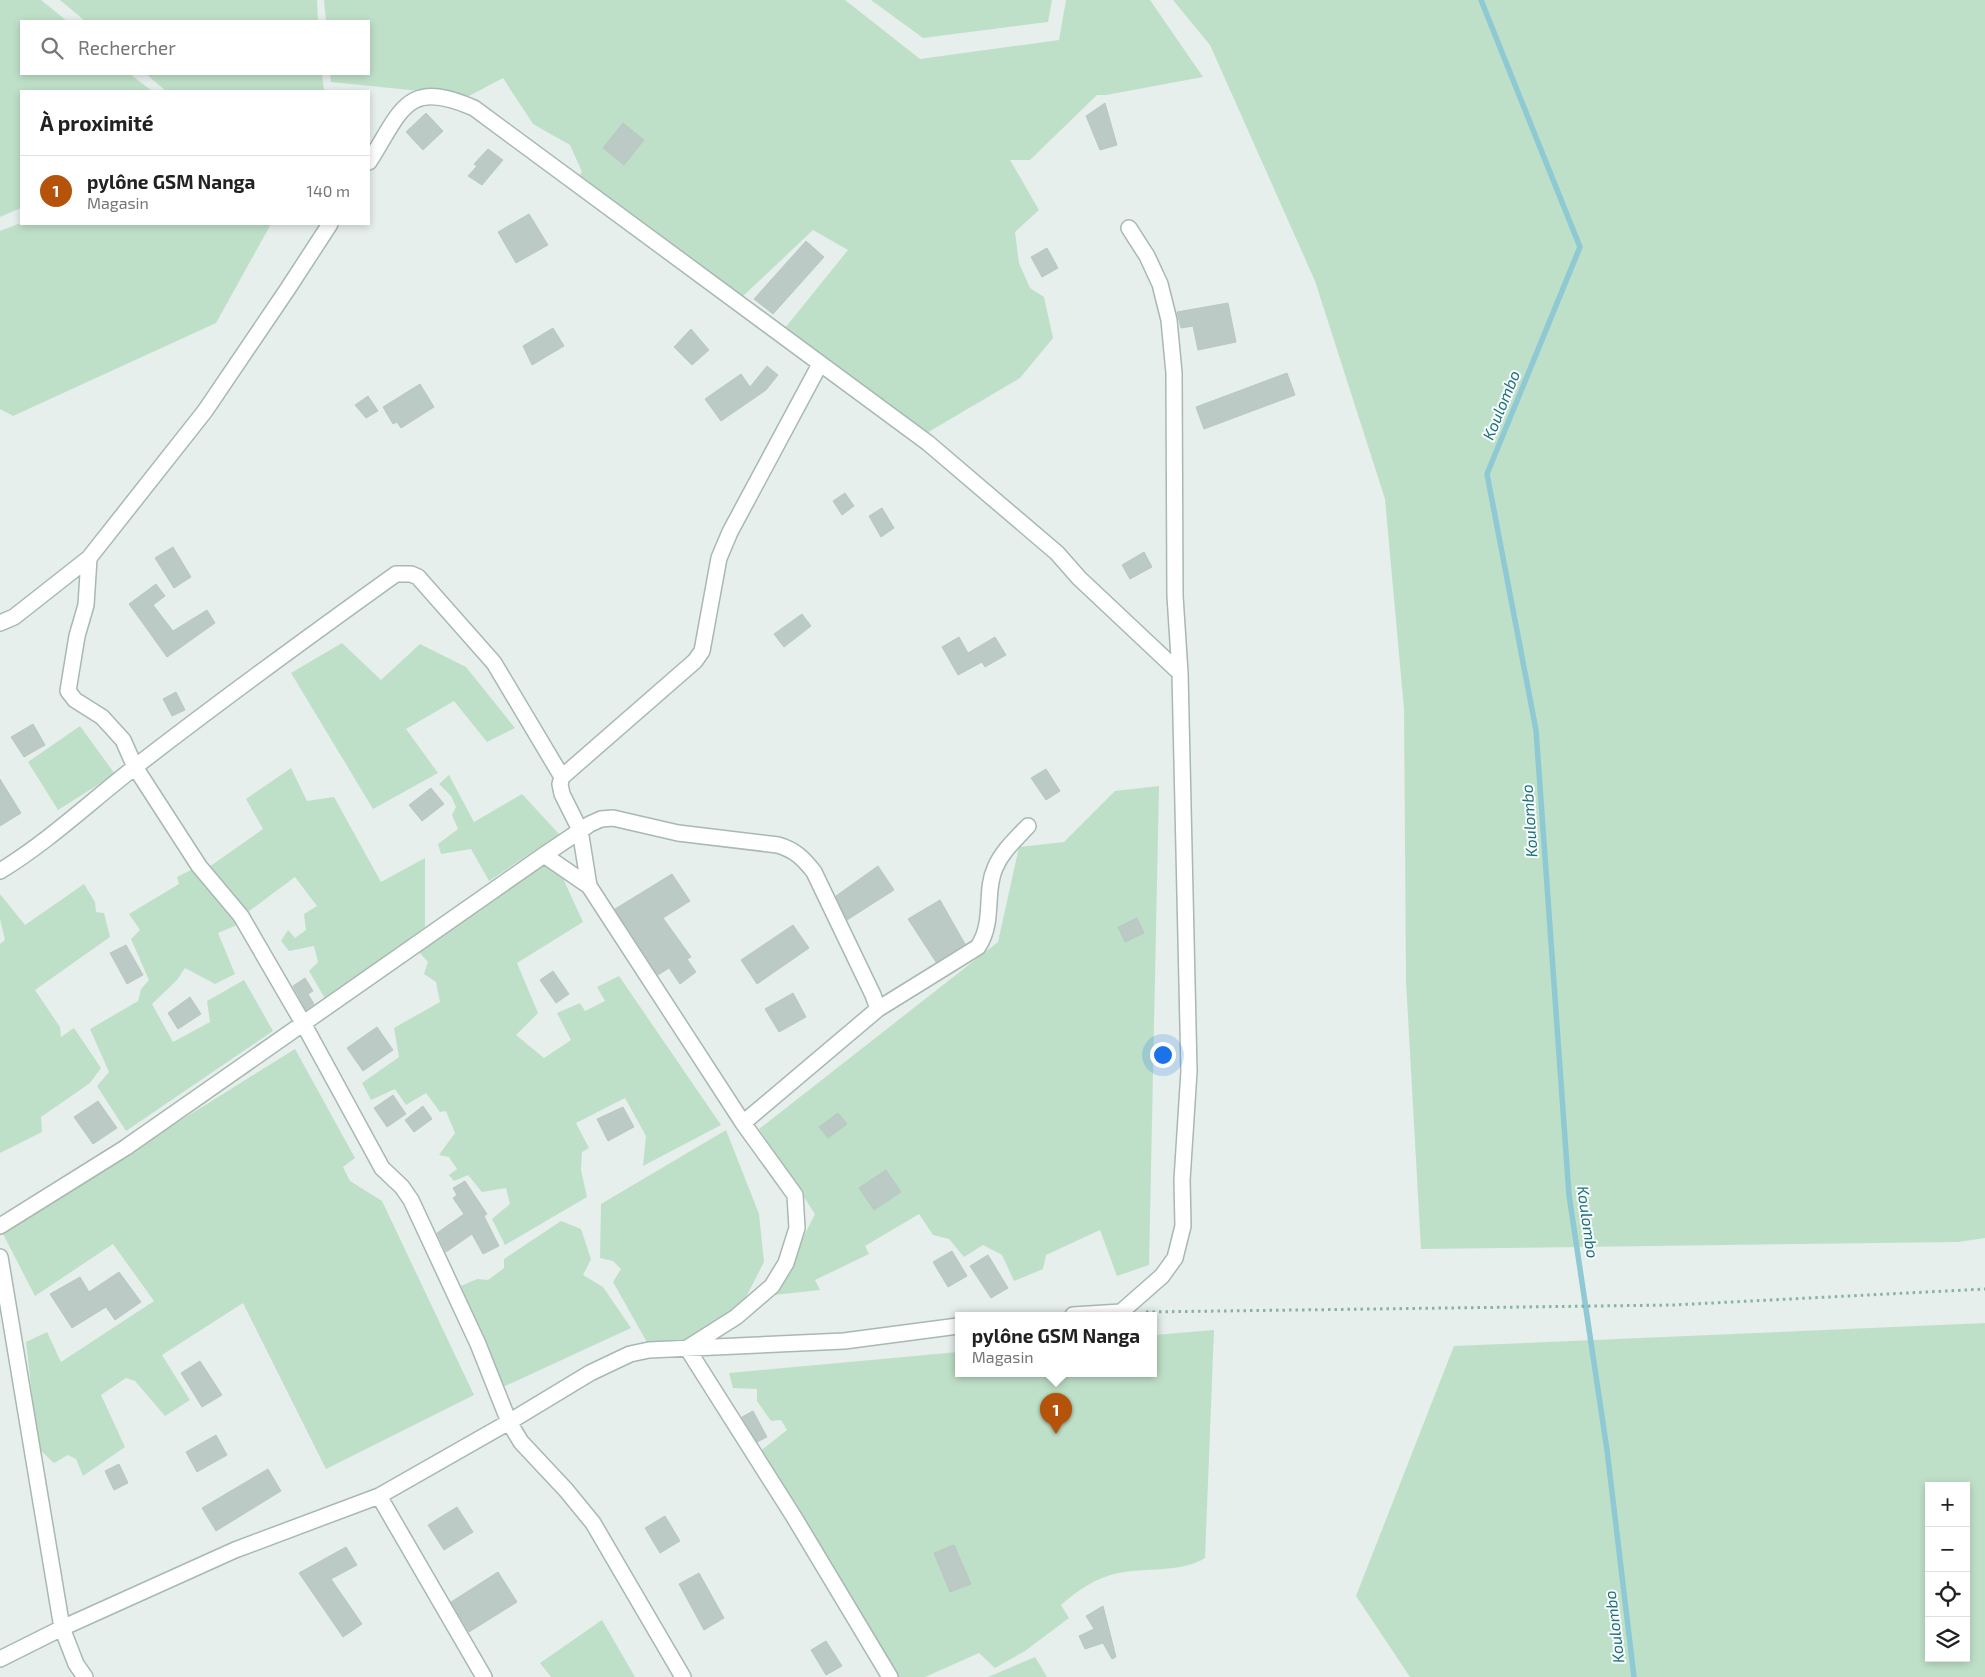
<!DOCTYPE html>
<html lang="fr">
<head>
<meta charset="utf-8">
<style>
  :root { --surface:#fff; --page:#f2f2f2; --text:#222; --muted:#767676; --line:#e0e0e0; --accent:#b45309 }
  body { margin:0; font-family:"Exo 2",sans-serif; background:var(--page); color:var(--text) }
  .controls { position:absolute; right:15px; bottom:15px; display:grid; overflow:hidden; border-radius:0px; box-shadow:0 2px 8px #0003 }
  .controls button { width:45px; height:45px; display:grid; place-items:center; padding:0; border:0; border-bottom:1px solid var(--line); background:var(--surface); color:var(--text); font:25px sans-serif }
  .you { position:absolute; left:1162px; top:1054px; width:18px; height:18px; margin:-12px; border:4px solid #fff; border-radius:50%; background:#1a73e8; box-shadow:0 0 0 8px #1a73e833 }
  .badge { display:grid; place-items:center; width:32px; height:32px; border-radius:50%; background:var(--accent); color:#fff; font-size:16px; font-weight:700 }
  .pin { position:absolute; translate:-50% -41px; filter:drop-shadow(0 1px 2px #0008) }
  .pin::after { content:''; position:absolute; top:26px; width:18px; height:15px; background:inherit; clip-path:polygon(0 0,100% 0,50% 100%) }
  .popup { position:absolute; left:955px; top:1312px; width:202px; height:65px; box-sizing:border-box; display:grid; place-content:center; border-radius:0px; background:var(--surface); filter:drop-shadow(0 1px 4px #0005); font-size:16px; white-space:nowrap; color:var(--muted) }
  .popup b { font-size:19px; color:var(--text) }
  .popup::after { content:''; position:absolute; left:50%; top:100%; margin-left:-10px; border:10px solid transparent; border-top-color:var(--surface) }
  .list { margin:0; padding:0; list-style:none }
  h2 { display:flex; justify-content:space-between; align-items:center; height:65px; margin:0; padding:0 20px; font-size:21px }
  h2 small { font-size:16px; font-weight:400; color:var(--muted) }
  .list li { display:grid; grid-template-columns:32px 1fr auto; gap:15px; align-items:center; box-sizing:border-box; height:70px; padding:0 20px; border-top:1px solid var(--line) }
  .list b { display:block; font-size:19px; white-space:nowrap }
  .list p { margin:0; font-size:16px; white-space:nowrap; color:var(--muted) }
  .list em { font-size:16px; font-style:normal; color:var(--muted) }
  .icon { flex:none; width:28px; height:28px; fill:none; stroke:currentColor; stroke-width:2; stroke-linecap:round; stroke-linejoin:round }
  .map { position:relative; flex:none; width:1985px; height:1677px; overflow:hidden }
  .search { position:absolute; background:var(--surface); box-shadow:0 2px 8px #0003; left:20px; top:20px; width:350px; height:55px; display:flex; align-items:center; gap:12px; box-sizing:border-box; padding:0 18px; border-radius:0px; color:var(--muted); font-size:19px }
  .panel { position:absolute; background:var(--surface); box-shadow:0 2px 8px #0003; left:20px; top:90px; width:350px; height:135px; border-radius:0px }
  .map>svg:first-child { display:block }
</style>
</head>
<body>
<div class="map">
<svg width="1985" height="1677" viewBox="0 0 1985 1677">
  <rect width="100%" height="100%" fill="#e6efeb"/>
  <path fill="#bfe0c8" fill-rule="evenodd" d="M0,0H41L67,21H21V74H130L152,91H21V208L0,217Z
    M60,0H317L318,21H85Z
    M324,0H845L920,59L1059,40L1066,0H1150L1203,77L1106,95H1097L1030,160H1010L1039,210L1015,232L1019,263L1030,288L1044,297L1053,338L1020,378L925,434L785,328L848,250L813,230L739,300L577,178L582,172L570,145L533,124L503,78L469,96L331,82L330,74H369V21H326Z
    M871,0H1052L1048,22L923,38Z
    M1173,0H1985V1238L1958,1242L1421,1249L1406,981L1404,709L1385,499L1315,281L1210,45Z
    M146,74H322L324,91H166Z
    M21,223V224H271L216,323L13,416L0,409V231Z
    M342,643L381,680L420,644L466,667L515,728L487,742L454,701L406,729L438,773L373,809L291,673Z
    M80,726L115,774L58,810L28,762Z
    M291,768L307,801L334,797L381,882L425,858V927L326,1000L309,971L318,962L314,946L289,951L281,941L288,930L295,938L306,930L304,914L317,906L295,877L248,912L209,867L263,829L246,799Z
    M449,775L474,822L522,794L559,834L489,881L471,849L441,854L438,844L458,829L452,815L456,807L451,796L439,784Z
    M1159,786L1149,1265L1117,1276L1100,1230L1046,1255L1043,1269L1014,1281L1002,1255L983,1245L964,1257L949,1239L933,1235L919,1214L865,1246L869,1254L815,1280L820,1290L774,1295L815,1214L759,1129L998,942L1019,847L1064,842L1115,791Z
    M544,863L561,874L583,922L517,963L538,1013L516,1035L544,1058L571,1040L557,1013L580,1003L585,1011L605,1001L597,987L619,976L721,1125L643,1166L646,1136L625,1098L576,1123L589,1148L582,1152L581,1170L587,1197L505,1245L492,1219L510,1204L506,1188L482,1192L468,1175L454,1181L449,1175L457,1169L449,1157L439,1155L455,1133L446,1111L440,1112L426,1093L406,1105L395,1089L371,1100L362,1083L399,1057L394,1028L440,1002L436,982L424,974L428,962L419,952Z
    M193,869L237,925L218,933L235,974L215,984L185,968L177,980L152,1004L173,1042L210,1022L207,1001L244,980L273,1031L126,1131L97,1086L109,1072L90,1029L138,1001L141,989L149,980L131,939L140,930L129,914L179,884L177,877Z
    M84,884L95,902L96,912L104,913L110,937L35,990L60,1027L61,1037L74,1028L101,1068L90,1083L41,1117L42,1132L0,1153V944L5,940L0,919V894L25,925Z
    M295,1049L355,1158L343,1167L350,1181L382,1201L474,1395L326,1469L243,1303L162,1355L190,1400L165,1416L135,1381L126,1378L101,1395L125,1447L83,1476L76,1459L68,1455L54,1463L38,1448L26,1342L47,1332L61,1362L154,1301L113,1244L35,1296L2,1232Z
    M726,1130L759,1214L764,1262L741,1307L679,1343L648,1344L613,1282L621,1269L613,1261L600,1258L601,1204Z
    M561,1221L581,1229L591,1259L583,1275L603,1287L631,1328L503,1387L461,1286L477,1279L488,1280L504,1268V1259Z
    M1985,1323V1677H1410L1356,1596L1454,1346ZM1929,1486H1966V1658H1929Z
    M1214,1330L1205,1558C1182,1572 1151,1568 1125,1572C1098,1576 1081,1588 1061,1605L1069,1618L1025,1651L995,1668L979,1653L925,1677H894L759,1452L787,1430L781,1420L771,1421L757,1401V1389L733,1388L729,1373L958,1352V1373H1154V1335Z
    M602,1620L635,1677H551L540,1663Z
    M1035,1657L1047,1677H988Z"/>
  <g fill="none" stroke-linecap="round" stroke-linejoin="round">
    <path stroke="#8ec9d4" stroke-width="5.5" d="M1481,0L1580,247L1487,474L1536,730L1569,1195L1607,1450L1634,1677"/>
  </g>
  <path fill="#bbcac4" stroke="#b8c9c2" d="M1105,103L1117,145L1100,150L1086,116Z
    M426,113L443,131L423,150L406,132Z
    M623,123L644,140L624,165L603,148Z
    M488,149L503,160L482,185L468,176L477,166L474,164Z
    M529,214L548,245L516,263L498,232Z
    M806,241L824,257L773,314L754,299Z
    M1047,248L1058,268L1042,277L1031,257Z
    M1228,303L1236,342L1198,350L1193,326L1181,328L1177,312Z
    M553,328L564,346L532,365L523,346Z
    M691,329L709,350L692,365L674,347Z
    M767,366L778,375L766,390L721,421L705,399L741,374L750,387Z
    M1287,373L1295,395L1204,429L1196,407Z
    M420,384L434,407L401,428L397,422L393,424L383,407Z
    M368,396L378,411L366,418L355,405Z
    M845,493L854,506L842,515L833,501Z
    M882,508L894,528L881,537L869,516Z
    M173,547L191,577L174,588L155,558Z
    M1144,552L1152,567L1130,579L1122,565Z
    M156,584L165,596L153,605L173,631L207,610L215,623L167,657L129,604Z
    M802,614L811,626L784,647L774,634Z
    M959,637L968,653L995,637L1006,655L985,667L982,662L958,675L942,647Z
    M176,692L185,710L172,716L163,699Z
    M33,724L45,745L24,757L11,737Z
    M1046,769L1060,791L1046,800L1031,778Z
    M0,779L21,813L0,826Z
    M431,788L444,804L422,821L409,805Z
    M878,866L894,890L847,920L836,896Z
    M672,874L690,901L663,918L691,957L687,959L696,972L680,984L669,968L658,975L615,909Z
    M940,900L965,944L936,962L908,919Z
    M1137,918L1144,933L1125,942L1118,927Z
    M793,925L809,948L757,984L741,960Z
    M126,945L143,975L127,984L110,953Z
    M553,971L569,994L556,1003L540,980Z
    M305,978L313,991L308,994L314,1004L306,1010L293,986Z
    M793,993L806,1017L779,1032L765,1009Z
    M190,997L201,1014L178,1029L168,1013Z
    M377,1027L393,1050L363,1071L347,1048Z
    M393,1095L406,1114L387,1127L374,1108Z
    M98,1101L117,1128L93,1144L74,1117Z
    M423,1106L432,1119L414,1132L405,1120Z
    M623,1107L634,1127L608,1141L597,1119Z
    M838,1113L847,1124L828,1138L819,1127Z
    M886,1170L901,1192L874,1210L859,1188Z
    M465,1181L487,1214L484,1216L499,1246L483,1254L472,1234L446,1252L437,1233L464,1214L453,1198L457,1195L453,1188Z
    M952,1251L967,1276L948,1287L933,1262Z
    M988,1255L1008,1288L991,1298L970,1266Z
    M119,1272L141,1302L115,1320L106,1307L72,1328L50,1294L80,1277L89,1292Z
    M200,1361L222,1395L202,1407L181,1373Z
    M753,1411L767,1437L757,1442L742,1417Z
    M216,1435L227,1455L197,1472L186,1452Z
    M119,1464L128,1483L114,1490L105,1471Z
    M268,1469L281,1491L216,1531L202,1508Z
    M457,1507L473,1532L444,1550L428,1525Z
    M665,1516L680,1541L660,1553L645,1528Z
    M954,1545L971,1584L950,1592L934,1553Z
    M346,1547L357,1565L331,1579L362,1624L343,1637L299,1573Z
    M498,1572L517,1602L469,1632L451,1602Z
    M699,1573L724,1618L704,1630L679,1584Z
    M1103,1606L1116,1657L1112,1659L1103,1643L1085,1649L1079,1636L1094,1629L1086,1616Z
    M826,1641L842,1666L826,1675L811,1650Z"/>
  <g fill="none" stroke-linecap="round" stroke-linejoin="round">
    <g stroke="#a8b8b2" stroke-width="18">
      <path id="minor" d="M369,162C402,110 406,78 474,108L928,443L1057,553L1079,578L1180,673
        M330,224L287,290L205,411L89,558L86,605L77,636L68,691L75,700L102,717L123,740L135,767L199,866L241,916L303,1023L382,1168L402,1187L411,1200L478,1344L509,1422L521,1442L566,1490L593,1523L683,1677
        M820,364L730,532L719,558L702,651L695,661L562,777L560,784L562,794L580,830L589,886L743,1123L795,1195L797,1228L786,1263L772,1286L736,1317L687,1348L794,1517L890,1677
        M0,623L14,617L89,558
        M544,855L589,886
        M0,871C48,842 90,802 135,767C220,701 308,637 396,574H411L418,577L494,663L562,777
        M878,1009L978,947C995,921 984,892 995,868C1002,851 1016,839 1028,826
        M0,1226L125,1148L544,855L590,824L601,819L613,818L678,833L778,845C795,850 803,858 814,872L873,995L878,1009L743,1123
        M0,1257L62,1628L76,1664L85,1677
        M1073,1315L1121,1312L1162,1276L1175,1258L1183,1226L1182,1180L1189,1071L1180,673L1175,596L1174,373L1169,320L1160,284L1147,256L1129,228
        M379,1496L484,1677
        M0,1659L62,1628L235,1550L379,1496L509,1422L590,1373L630,1354L649,1350L844,1341L958,1326"/>
    </g>
    <path stroke="#86b3a5" stroke-width="3" stroke-dasharray="2.5 4" stroke-linecap="butt" d="M1146,1312L1673,1305L1985,1289"/>
    <use href="#minor" stroke="#fff" stroke-width="15"/>
  </g>
  <g text-anchor="middle" stroke-width="4" stroke-linejoin="round" paint-order="stroke">
    <g font-size="16" font-style="italic" fill="#1c6f80" stroke="#f7fbf9">
      <text transform="translate(1501 405) rotate(-68)" y="6">Koulombo</text>
      <text transform="translate(1529 821) rotate(-94)" y="6">Koulombo</text>
      <text transform="translate(1588 1222) rotate(82)" y="6">Koulombo</text>
      <text transform="translate(1614 1627) rotate(-97)" y="6">Koulombo</text>
    </g>
  </g>
</svg>
<div class="controls">
<button>+</button>
<button>−</button>
<button><svg class="icon" aria-label="locate" viewBox="0 0 24 24"><circle cx="12" cy="12" r="6"/><path d="M12 2v4M12 18v4M2 12h4M18 12h4"/></svg></button>
<button><svg class="icon" aria-label="layers" viewBox="0 0 24 24"><path d="M12 4l9 5-9 5-9-5zM3 14l9 5 9-5"/></svg></button>
</div>
<div class="you"></div>
<div class="pin badge" style="left:1056px;top:1434px">1</div>
<div class="popup"><b>pylône GSM Nanga</b>Magasin</div>
<div class="search"><svg class="icon" aria-label="search" viewBox="0 0 24 24"><circle cx="10" cy="10" r="6"/><path d="M15 15l6 6"/></svg>Rechercher</div>
<section class="panel">
<h2>À proximité<small></small></h2>
<ul class="list">
<li><span class="badge">1</span><div><b>pylône GSM Nanga</b><p>Magasin</p></div><em>140 m</em></li>
</ul>
</section>
</div>
</body>
</html>
